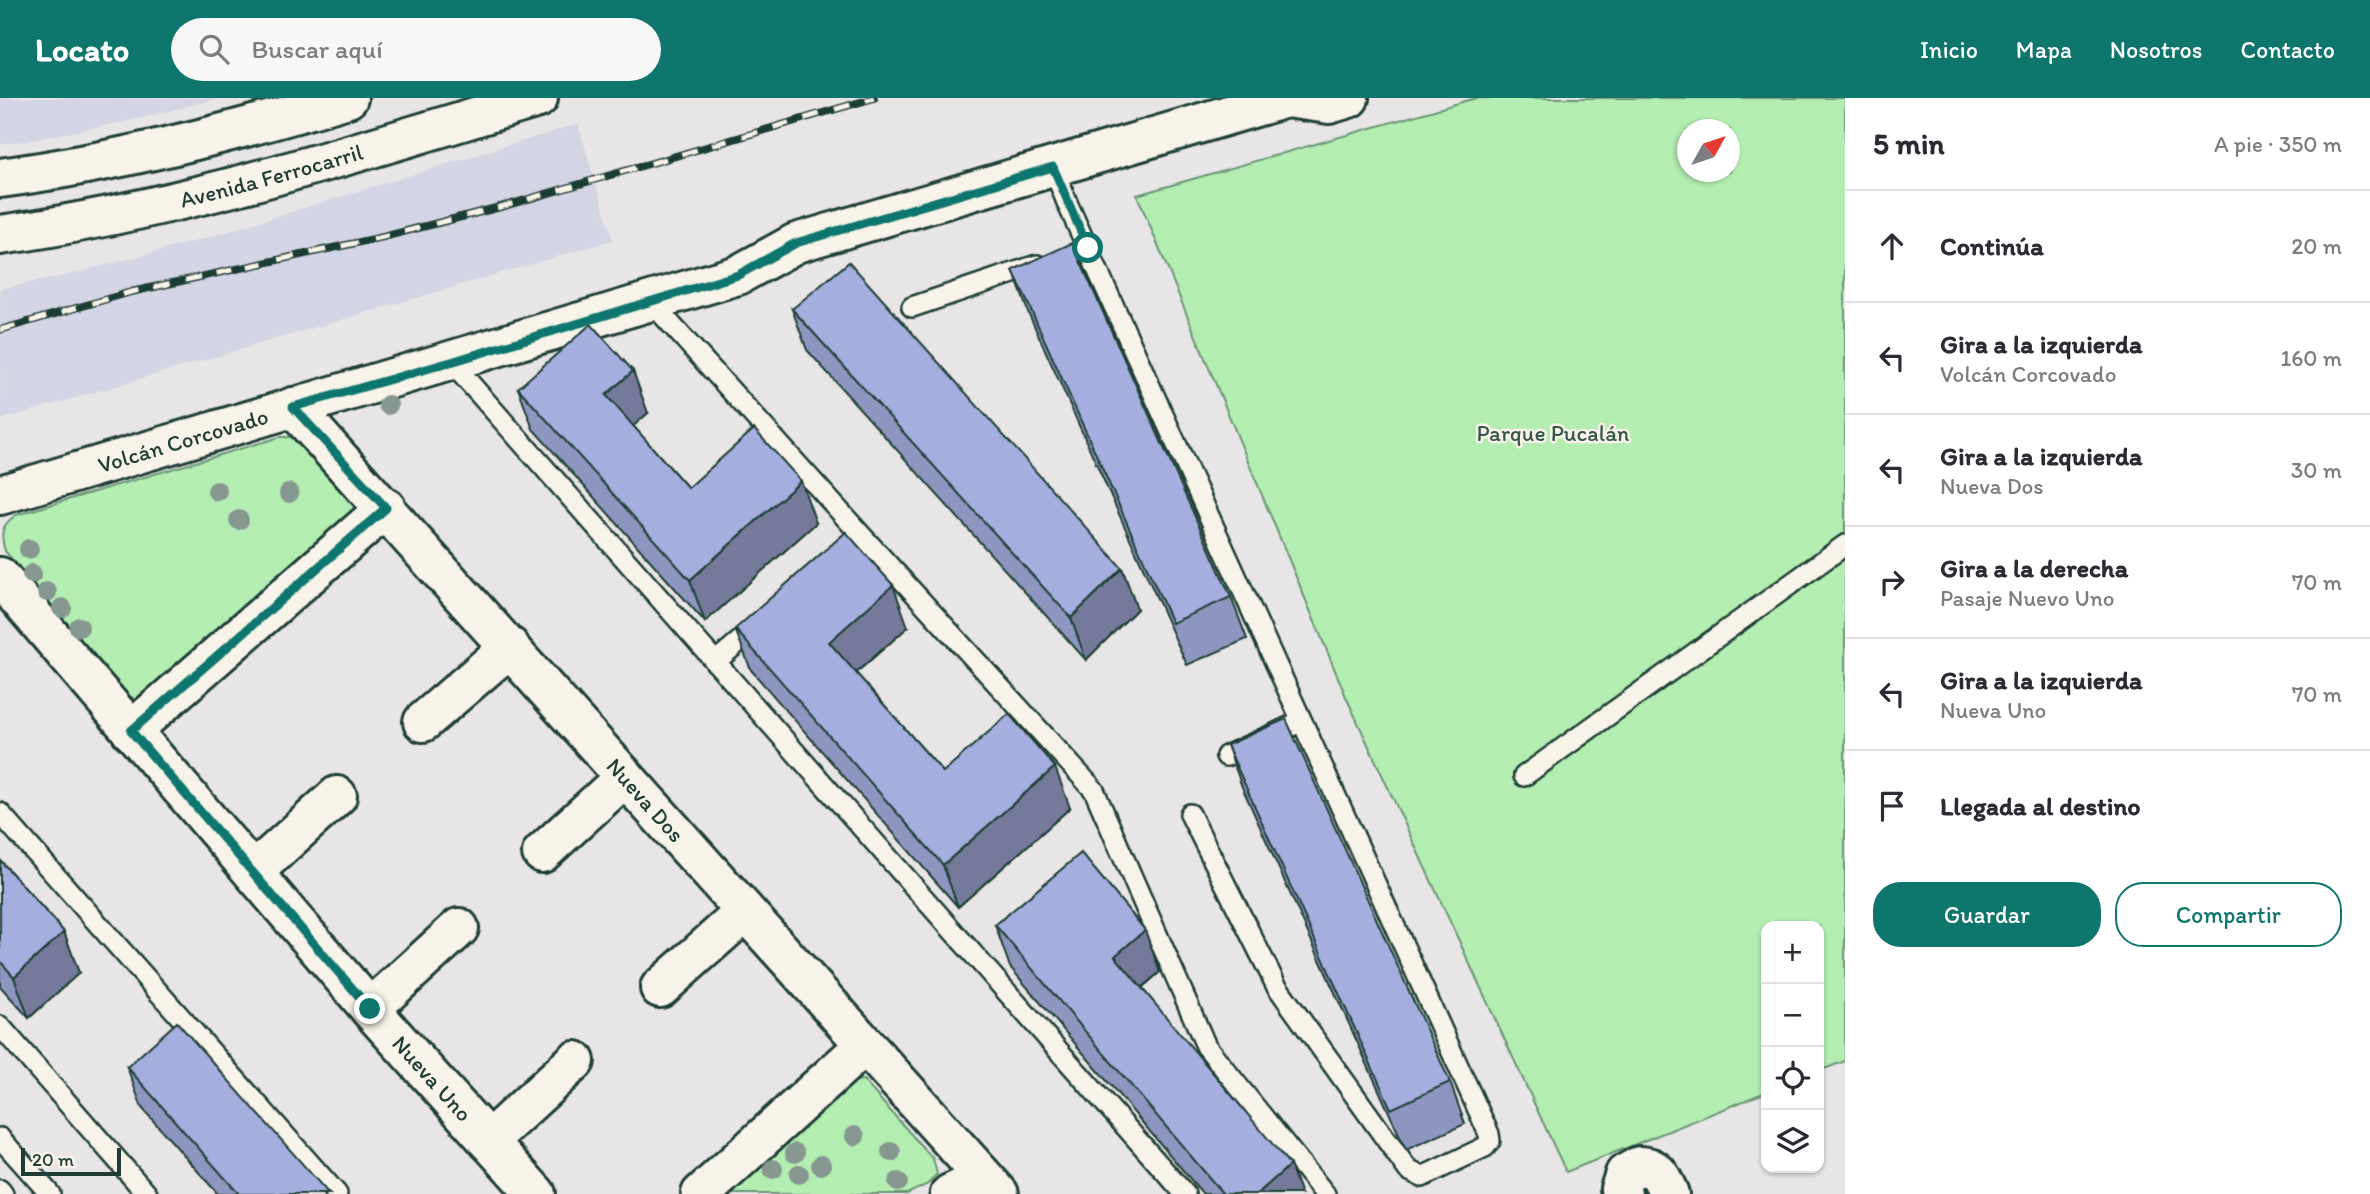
<!DOCTYPE html>
<html lang="es">
<head>
<meta charset="utf-8">
<style>
  :root { --surface:#fff; --page:#f7f7f7; --text:#2b2b33; --muted:#7c7c81; --line:#e1e1e2; --accent:#0f766e }
  body { margin:0; font-family:Itim,sans-serif; background:var(--page); color:var(--text) }
  .controls { position:absolute; right:21px; bottom:21px; display:grid; overflow:hidden; border-radius:14px; box-shadow:0 2px 5px #0004 }
  .controls button { width:63px; height:63px; display:grid; place-items:center; padding:0; border:0; border-bottom:2px solid var(--line); background:var(--surface); color:var(--text); font:35px sans-serif }
  .compass { position:absolute; left:1677px; top:21px; width:63px; height:63px; border-radius:50%; background:var(--surface); box-shadow:0 2px 5px #0004; rotate:50deg }
  .scale { position:absolute; left:21px; bottom:18px; width:100px; box-sizing:border-box; padding-left:7px; border:4px solid #1f3d34; border-top:0; font-size:19px; line-height:24px; white-space:nowrap; color:#1f3d34; -webkit-text-stroke:5px #f7f3e8; paint-order:stroke }
  .stop { position:absolute; width:21px; height:21px; margin:-16px; border:5px solid #0f766e; border-radius:50%; background:#fff }
  .stop.end { background:#0f766e; border-color:#fff; box-shadow:0 2px 7px #0008 }
  .list { margin:0; padding:0; list-style:none }
  h2 { display:flex; justify-content:space-between; align-items:center; height:91px; margin:0; padding:0 28px; font-size:30px }
  h2 small { font-size:23px; font-weight:400; color:var(--muted) }
  .list li { display:grid; grid-template-columns:46px 1fr auto; gap:21px; align-items:center; box-sizing:border-box; height:112px; padding:0 28px; border-top:2px solid var(--line) }
  .list b { display:block; font-size:26px; white-space:nowrap }
  .list p { margin:0; font-size:23px; white-space:nowrap; color:var(--muted) }
  .list em { font-size:23px; font-style:normal; color:var(--muted) }
  .actions { display:flex; gap:14px; padding:21px 28px }
  .actions a { flex:1; padding:16px 0; border:2px solid var(--accent); border-radius:28px; text-align:center; font-size:24px; color:var(--accent) }
  .actions .main { background:var(--accent); color:#fff }
  .icon { flex:none; width:38px; height:38px; fill:none; stroke:currentColor; stroke-width:2; stroke-linecap:round; stroke-linejoin:round }
  .map { position:relative; flex:none; width:1845px; height:1096px; overflow:hidden }
  header { display:flex; align-items:center; gap:42px; box-sizing:border-box; height:98px; padding:0 35px; background:var(--accent); color:#fff }
  header strong { font-size:33px }
  nav { display:flex; gap:38px; margin-inline-start:auto; font-size:24px }
  .search { width:490px; height:63px; background:var(--page); display:flex; align-items:center; gap:18px; box-sizing:border-box; padding:0 24px; border-radius:38px; color:var(--muted); font-size:26px }
  main { display:flex }
  aside { flex:1; background:var(--surface) }
  .map>svg:first-child { display:block }
</style>
</head>
<body>
<header>
<strong>Locato</strong>
<div class="search"><svg class="icon" aria-label="search" viewBox="0 0 24 24"><circle cx="10" cy="10" r="6"/><path d="M15 15l6 6"/></svg>Buscar aquí</div>
<nav><a>Inicio</a><a>Mapa</a><a>Nosotros</a><a>Contacto</a></nav>
</header>
<main>
<div class="map">
<svg width="1845" height="1096" viewBox="0 0 1845 1096">
  <rect width="100%" height="100%" fill="#e7e5e6"/>
  <filter id="ink" filterUnits="userSpaceOnUse"><feTurbulence type="fractalNoise" baseFrequency=".0143" numOctaves="2"/><feDisplacementMap in="SourceGraphic" scale="14" xChannelSelector="R" yChannelSelector="G"/><feConvolveMatrix kernelMatrix="1 2 1 2 8 2 1 2 1" color-interpolation-filters="sRGB"/></filter>
  <g filter="url(#ink)">
    <path fill="#d3d4e4" d="M0,0H220L133,22L26,43L0,46Z
      M578,26L613,142L0,322V191L61,179L193,144Z"/>
    <path fill="#b3edb2" stroke="#699573" stroke-width="2" fill-rule="evenodd" d="M1476,0H1845V963L1819,973V828H1766V994L1566,1074L1347,601L1137,97ZM1688,32H1730V74H1688Z
      M280,339H291L301,343L360,412L140,604L128,597L5,453C0,436 1,427 16,417Z
      M863,982L933,1061L937,1076L928,1086L907,1096H719L846,984Z"/>
    <g fill="none" stroke-linecap="round" stroke-linejoin="round">
      <g stroke="#1f3d34" stroke-width="24">
        <path id="lane" d="M1053,69L1068,107L1489,1036L1490,1043L1485,1049L1422,1079L1408,1072L1276,887L1190,716
          M651,204L863,439L1094,692L1206,948L1325,1096
          M912,209L1037,167
          M451,264L1185,1096
          M715,564L760,526
          M1226,658L1302,623
          M1524,678L1845,447
          M0,715L337,1096
          M0,928L147,1096
          M0,1040L50,1096
          M0,1092L3,1096"/>
      </g>
      <g stroke="#1f3d34" stroke-width="44">
        <g id="street">
          <path d="M1286,0L1329,6L1349,0"/>
          <path id="s1" d="M293,309L999,1096"/>
          <path id="s2" d="M0,397L738,177L796,145L1286,0"/>
          <path id="s3" d="M0,479L370,911L536,1096"/>
          <path d="M423,624L510,549"/>
          <path d="M131,633L386,410"/>
          <path d="M542,755L625,679"/>
          <path d="M253,774L337,698"/>
          <path d="M660,890L745,814"/>
          <path d="M370,911L459,830"/>
          <path d="M488,1043L575,963"/>
          <path d="M701,1096L865,947"/>
          <path d="M950,1096L984,1080"/>
          <path d="M1622,1096L1620,1091L1625,1076L1639,1068C1658,1068 1662,1080 1669,1096"/>
        </g>
      </g>
      <g stroke="#1f3d34" stroke-width="44">
        <g id="primary">
          <path d="M0,80C119,64 234,34 348,0"/>
          <path id="s4" d="M0,137C184,111 361,53 538,0"/>
        </g>
      </g>
      <use href="#lane" stroke="#f7f3e8" stroke-width="19"/>
      <use href="#street" stroke="#f7f3e8" stroke-width="38"/>
      <use href="#primary" stroke="#f7f3e8" stroke-width="38"/>
      <g stroke="#1f3d34" stroke-width="8">
        <path id="rail" d="M0,232L131,194L383,139L508,107L874,0"/>
      </g>
      <use href="#rail" stroke="#f7f3e8" stroke-width="5" stroke-dasharray="16" stroke-linecap="butt"/>
    </g>
    <g fill="#85978f">
      <circle cx="388" cy="307" r="10"/>
      <circle cx="217" cy="393" r="10"/>
      <circle cx="289" cy="395" r="10"/>
      <circle cx="239" cy="422" r="10"/>
      <circle cx="29" cy="451" r="10"/>
      <circle cx="32" cy="476" r="10"/>
      <circle cx="47" cy="494" r="10"/>
      <circle cx="62" cy="510" r="10"/>
      <circle cx="79" cy="529" r="10"/>
      <circle cx="855" cy="1038" r="10"/>
      <circle cx="891" cy="1054" r="10"/>
      <circle cx="795" cy="1055" r="10"/>
      <circle cx="821" cy="1067" r="10"/>
      <circle cx="773" cy="1071" r="10"/>
      <circle cx="799" cy="1076" r="10"/>
      <circle cx="898" cy="1084" r="10"/>
    </g>
    <path fill="#8e96bf" stroke="#1f3d34" stroke-width="2" d="M1013,172L1231,499L1247,541L1187,567L1028,214Z
      M792,211L1122,470L1137,511L1086,562L807,252Z
      M518,290L648,315L633,328L688,390L816,425L705,524L533,331Z
      M908,529L856,575L943,674L1070,710L958,809L751,572L735,531Z
      M1227,647L1450,984L1465,1026L1406,1052L1242,689Z
      M0,762L64,834L79,875L29,920L0,888Z
      M995,827L1160,874L1142,890L1301,1096H1203L1010,869Z
      M127,969L329,1096H218L142,1010Z"/>
    <path fill="#747a9b" stroke="#1f3d34" stroke-width="2" d="M633,273L648,315L621,339L606,297Z
      M801,383L816,425L705,524L690,482Z
      M1122,470L1137,511L1086,562L1071,520Z
      M893,487L908,529L844,585L829,544Z
      M1055,669L1070,710L958,809L943,767Z
      M1145,832L1160,874L1130,899L1115,858Z
      M64,834L79,875L29,920L14,879Z
      M1290,1067L1301,1096H1257Z"/>
    <path fill="#a5aede" stroke="#1f3d34" stroke-width="2" d="M1072,145L1231,499L1172,525L1013,172Z
      M849,164L1122,470L1071,520L792,211Z
      M591,226L633,273L606,297L688,390L754,331L801,383L690,482L518,290Z
      M846,434L893,487L829,544L943,674L1009,616L1055,669L943,767L735,531Z
      M1286,621L1450,984L1391,1011L1227,647Z
      M1081,755L1145,832L1115,858L1290,1067L1257,1096H1223L995,827Z
      M0,762L64,834L14,879L0,863Z
      M177,924L329,1096H239L127,969Z"/>
  </g>
  <g fill="none" stroke-linecap="round" stroke-linejoin="round" filter="url(#ink)">
    <path stroke="#0f766e" stroke-width="9" d="M370,911L131,633L386,410L293,309L451,264L738,177L796,145L1053,69L1088,150"/>
  </g>
  <g text-anchor="middle" stroke-width="5" stroke-linejoin="round" paint-order="stroke">
    <g font-size="23" fill="#1f3d34" stroke="#f7f3e8">
      <text dy="8" stroke="none"><textPath href="#s4" startOffset="278">Avenida Ferrocarril</textPath></text>
      <text dy="8" stroke="none"><textPath href="#s2" startOffset="191">Volcán Corcovado</textPath></text>
      <text dy="8" stroke="none"><textPath href="#s1" startOffset="528">Nueva Dos</textPath></text>
      <text dy="8" stroke="none"><textPath href="#s3" startOffset="662">Nueva Uno</textPath></text>
    </g>
    <g font-size="23" fill="#355747" stroke="#f7f3e8">
      <text x="1553" y="343">Parque Pucalán</text>
    </g>
  </g>
</svg>
<div class="controls">
<button>+</button>
<button>−</button>
<button><svg class="icon" aria-label="locate" viewBox="0 0 24 24"><circle cx="12" cy="12" r="6"/><path d="M12 2v4M12 18v4M2 12h4M18 12h4"/></svg></button>
<button><svg class="icon" aria-label="layers" viewBox="0 0 24 24"><path d="M12 4l9 5-9 5-9-5zM3 14l9 5 9-5"/></svg></button>
</div>
<svg class="compass" viewBox="-18 -18 36 36"><path d="M0-13l5 13h-10z" fill="#e53935"/><path d="M0 13l5-13h-10z" fill="#7c7c81"/></svg>
<div class="scale">20 m</div>
<div class="stop" style="left:1088px;top:150px"></div>
<div class="stop end" style="left:370px;top:911px"></div>
</div>
<aside>
<h2>5 min<small>A pie · 350 m</small></h2>
<ul class="list">
<li><svg class="icon" aria-label="ahead" viewBox="0 0 24 24"><path d="M12 20V5M6 11l6-6 6 6"/></svg><div><b>Continúa</b></div><em>20 m</em></li>
<li><svg class="icon" aria-label="left" viewBox="0 0 24 24"><path d="M17 20v-9H6M10 6l-5 5 5 5"/></svg><div><b>Gira a la izquierda</b><p>Volcán Corcovado</p></div><em>160 m</em></li>
<li><svg class="icon" aria-label="left" viewBox="0 0 24 24"><path d="M17 20v-9H6M10 6l-5 5 5 5"/></svg><div><b>Gira a la izquierda</b><p>Nueva Dos</p></div><em>30 m</em></li>
<li><svg class="icon" aria-label="right" viewBox="0 0 24 24"><path d="M7 20v-9h11M14 6l5 5-5 5"/></svg><div><b>Gira a la derecha</b><p>Pasaje Nuevo Uno</p></div><em>70 m</em></li>
<li><svg class="icon" aria-label="left" viewBox="0 0 24 24"><path d="M17 20v-9H6M10 6l-5 5 5 5"/></svg><div><b>Gira a la izquierda</b><p>Nueva Uno</p></div><em>70 m</em></li>
<li><svg class="icon" aria-label="arrive" viewBox="0 0 24 24"><path d="M6 21V4h12l-3 4 3 4H6"/></svg><div><b>Llegada al destino</b></div></li>
</ul>
<div class="actions"><a class="main">Guardar</a><a>Compartir</a></div>
</aside>
</main>
</body>
</html>
